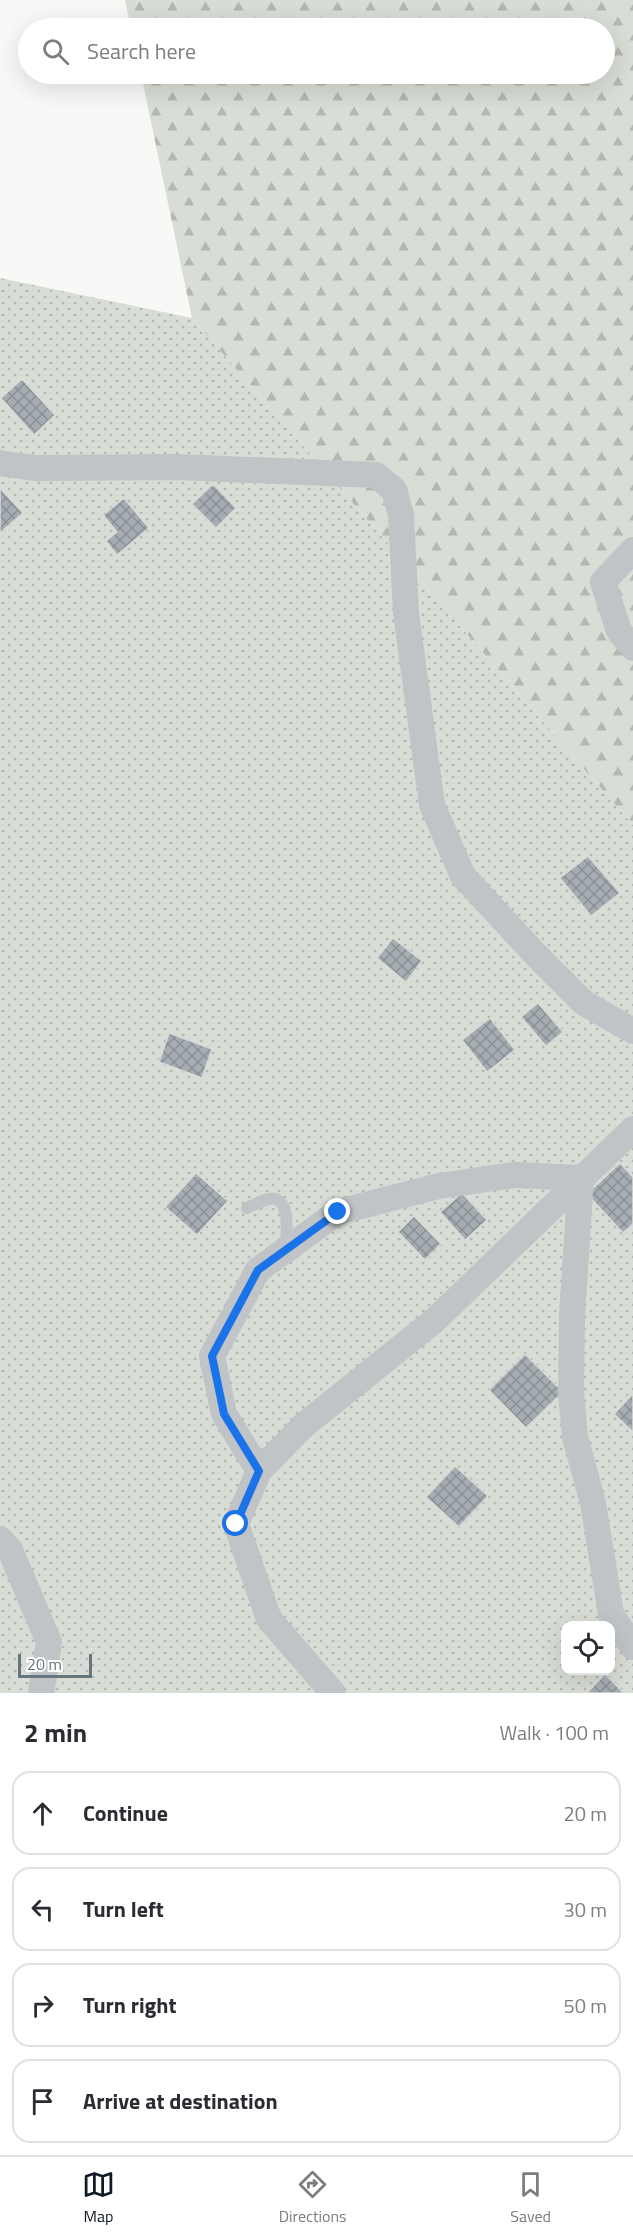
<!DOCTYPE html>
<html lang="en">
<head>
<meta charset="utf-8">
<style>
  :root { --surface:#fff; --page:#f7f7f7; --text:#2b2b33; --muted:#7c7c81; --line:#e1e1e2; --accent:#111827 }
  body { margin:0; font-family:"Titillium Web",sans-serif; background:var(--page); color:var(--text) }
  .controls { position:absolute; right:18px; bottom:18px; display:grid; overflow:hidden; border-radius:12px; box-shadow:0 6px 24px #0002 }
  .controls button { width:54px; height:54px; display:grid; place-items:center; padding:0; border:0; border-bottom:2px solid var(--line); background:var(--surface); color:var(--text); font:30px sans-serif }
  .scale { position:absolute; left:18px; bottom:15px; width:74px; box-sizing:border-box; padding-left:6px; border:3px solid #66757e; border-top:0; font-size:16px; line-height:21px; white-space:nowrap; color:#66757e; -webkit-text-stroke:4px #fff; paint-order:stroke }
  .stop { position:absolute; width:18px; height:18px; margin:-14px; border:4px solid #1a73e8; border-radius:50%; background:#fff }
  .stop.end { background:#1a73e8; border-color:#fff; box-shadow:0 2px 6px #0008 }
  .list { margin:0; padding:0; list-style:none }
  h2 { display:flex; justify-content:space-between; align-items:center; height:78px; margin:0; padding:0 24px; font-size:26px }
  h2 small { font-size:20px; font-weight:400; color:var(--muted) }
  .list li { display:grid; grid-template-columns:39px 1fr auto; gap:18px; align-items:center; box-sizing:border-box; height:84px; margin:0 12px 12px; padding:0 12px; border:2px solid var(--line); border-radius:18px }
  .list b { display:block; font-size:22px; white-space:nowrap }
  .list em { font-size:20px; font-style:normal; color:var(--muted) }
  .icon { flex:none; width:33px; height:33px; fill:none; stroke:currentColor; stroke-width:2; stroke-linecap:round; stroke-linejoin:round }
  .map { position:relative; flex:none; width:633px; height:1693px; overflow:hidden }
  .search { position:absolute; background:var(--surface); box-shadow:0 6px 24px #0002; left:18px; right:18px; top:18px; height:66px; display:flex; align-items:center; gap:15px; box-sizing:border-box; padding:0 21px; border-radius:33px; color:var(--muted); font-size:22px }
  .sheet { height:462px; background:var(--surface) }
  nav { display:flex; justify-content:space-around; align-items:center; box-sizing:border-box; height:84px; border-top:2px solid var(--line); background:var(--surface); font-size:16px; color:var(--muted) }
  nav a { display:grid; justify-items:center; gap:3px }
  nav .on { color:var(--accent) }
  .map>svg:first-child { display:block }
</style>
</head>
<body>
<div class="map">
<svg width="633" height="1693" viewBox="0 0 633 1693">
  <defs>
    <pattern id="grass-dots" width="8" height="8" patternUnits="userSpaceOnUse" patternTransform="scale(1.5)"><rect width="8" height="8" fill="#d8ddd5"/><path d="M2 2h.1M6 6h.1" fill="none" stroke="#b3b8b2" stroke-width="1.8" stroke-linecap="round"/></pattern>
    <pattern id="forest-firs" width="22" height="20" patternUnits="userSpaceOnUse" patternTransform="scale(1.5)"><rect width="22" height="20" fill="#d8ddd5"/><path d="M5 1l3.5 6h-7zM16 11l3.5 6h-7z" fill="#b3b8b2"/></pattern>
    <pattern id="building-cross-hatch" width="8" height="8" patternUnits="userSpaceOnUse" patternTransform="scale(1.5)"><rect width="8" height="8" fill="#a5adb2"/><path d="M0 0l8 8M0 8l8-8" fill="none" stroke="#8a9196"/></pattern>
  </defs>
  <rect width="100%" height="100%" fill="#f8f8f6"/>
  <path fill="url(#grass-dots)" fill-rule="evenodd" d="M0,278L192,318L633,825V1693H0ZM566,1626H610V1670H566Z"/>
  <path fill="url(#forest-firs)" d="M125,0H633V825L192,318L141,74H604V28H131Z"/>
  <path fill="url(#building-cross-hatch)" stroke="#dadad8" stroke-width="1.5" d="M22,379L55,415L34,435L1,398Z
    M213,484L236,508L216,528L192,504Z
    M0,488L23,513L0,533Z
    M124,498L149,528L117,555L106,541L117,532L103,515Z
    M588,856L620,893L591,916L560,878Z
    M393,938L422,961L406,982L377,958Z
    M538,1003L563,1032L546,1046L521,1017Z
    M490,1018L515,1050L487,1072L462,1040Z
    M169,1033L212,1049L202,1078L159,1062Z
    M620,1163L633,1177V1224L623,1233L587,1194Z
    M196,1173L228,1201L197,1235L165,1207Z
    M462,1193L487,1220L465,1240L440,1212Z
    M414,1216L441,1244L425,1260L398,1232Z
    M525,1354L563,1392L526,1428L489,1390Z
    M633,1394V1432L614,1414Z
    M455,1466L488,1496L459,1527L426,1497Z
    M605,1674L624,1693H587Z"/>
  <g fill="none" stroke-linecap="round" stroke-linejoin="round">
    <path stroke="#c0c4c7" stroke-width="12" d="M247,1208C254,1205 262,1200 270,1199C292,1196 286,1235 286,1249"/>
    <path stroke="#c0c4c7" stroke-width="26" d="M0,463L34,468L178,467L376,475L394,490L401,515L406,613L432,805L463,876L536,955L584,1003L633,1031
      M633,550L603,582L619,631L633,648
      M259,1471L224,1414L212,1356L258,1270L338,1212L439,1186L515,1175L581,1178L572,1316L571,1391L575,1437L593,1503L611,1614L633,1647
      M0,1539L10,1550L49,1642L41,1693
      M333,1693L269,1619L236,1524L259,1471L303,1426L435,1320L633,1129"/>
  </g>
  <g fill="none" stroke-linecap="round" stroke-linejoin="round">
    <path stroke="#1a73e8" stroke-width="8" d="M236,1524L259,1471L224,1414L212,1356L258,1270L338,1212"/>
  </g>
</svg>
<div class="controls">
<button><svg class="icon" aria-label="locate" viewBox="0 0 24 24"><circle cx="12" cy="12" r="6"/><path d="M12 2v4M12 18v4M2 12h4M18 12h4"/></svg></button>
</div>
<div class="scale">20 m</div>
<div class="stop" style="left:236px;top:1524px"></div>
<div class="stop end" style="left:338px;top:1212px"></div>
<div class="search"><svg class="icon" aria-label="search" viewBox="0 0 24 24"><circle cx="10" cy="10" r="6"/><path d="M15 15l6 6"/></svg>Search here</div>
</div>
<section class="sheet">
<h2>2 min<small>Walk · 100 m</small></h2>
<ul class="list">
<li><svg class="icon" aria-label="ahead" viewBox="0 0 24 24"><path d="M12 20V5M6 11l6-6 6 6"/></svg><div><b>Continue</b></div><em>20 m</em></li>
<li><svg class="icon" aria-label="left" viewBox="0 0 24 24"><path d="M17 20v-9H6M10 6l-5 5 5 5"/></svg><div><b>Turn left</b></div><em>30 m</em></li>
<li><svg class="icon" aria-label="right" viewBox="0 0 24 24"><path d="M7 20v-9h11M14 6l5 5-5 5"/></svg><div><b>Turn right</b></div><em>50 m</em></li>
<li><svg class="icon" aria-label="arrive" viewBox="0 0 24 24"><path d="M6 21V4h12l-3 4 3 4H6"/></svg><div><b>Arrive at destination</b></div></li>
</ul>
</section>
<nav>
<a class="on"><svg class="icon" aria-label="map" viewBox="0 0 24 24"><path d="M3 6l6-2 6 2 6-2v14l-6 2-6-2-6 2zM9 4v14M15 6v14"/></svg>Map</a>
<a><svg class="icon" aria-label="directions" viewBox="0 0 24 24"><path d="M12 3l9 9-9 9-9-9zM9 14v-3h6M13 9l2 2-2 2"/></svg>Directions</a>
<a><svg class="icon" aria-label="saved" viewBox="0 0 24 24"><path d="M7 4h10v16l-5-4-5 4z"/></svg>Saved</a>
</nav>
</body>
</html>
